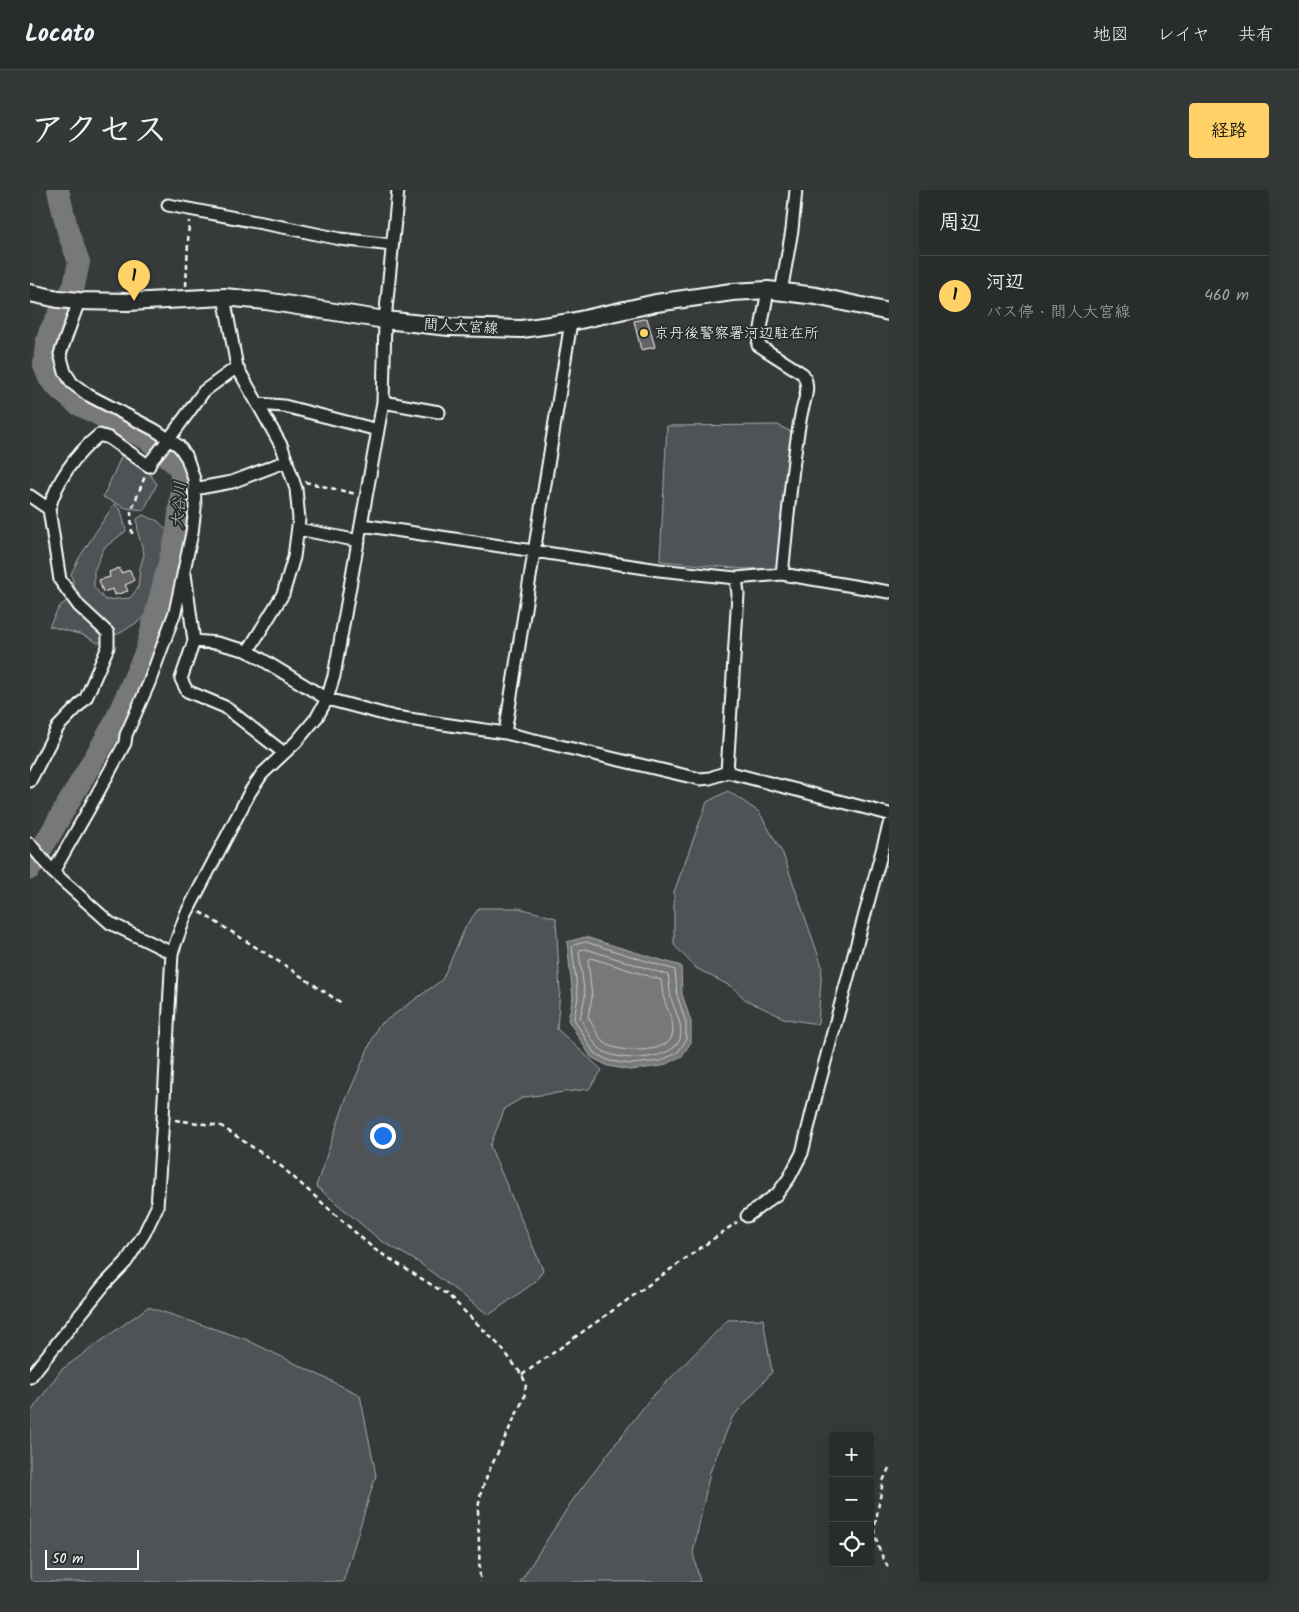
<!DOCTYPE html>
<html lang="ja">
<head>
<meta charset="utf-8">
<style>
  :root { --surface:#292c2c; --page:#353838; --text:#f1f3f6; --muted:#a5a7a9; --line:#454848; --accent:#ffd166 }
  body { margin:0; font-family:Kalam,"Klee One",sans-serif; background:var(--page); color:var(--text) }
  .controls { position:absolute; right:15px; bottom:15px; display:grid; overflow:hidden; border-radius:5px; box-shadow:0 5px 20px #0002 }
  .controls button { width:45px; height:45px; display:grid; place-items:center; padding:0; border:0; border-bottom:1px solid var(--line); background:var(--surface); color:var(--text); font:25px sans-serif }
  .scale { position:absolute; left:15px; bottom:12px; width:94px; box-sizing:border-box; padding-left:5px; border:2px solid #fff; border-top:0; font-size:14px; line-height:18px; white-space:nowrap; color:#fff; -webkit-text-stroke:4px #2a2d2e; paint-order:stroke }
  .you { position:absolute; left:352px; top:945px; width:18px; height:18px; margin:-12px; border:4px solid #fff; border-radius:50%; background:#1a73e8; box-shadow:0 0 0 8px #1a73e833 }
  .badge { display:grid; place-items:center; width:32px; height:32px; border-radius:50%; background:var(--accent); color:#111; font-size:16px; font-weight:700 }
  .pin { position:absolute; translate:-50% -41px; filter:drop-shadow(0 1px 2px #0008) }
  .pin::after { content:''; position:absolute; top:26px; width:18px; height:15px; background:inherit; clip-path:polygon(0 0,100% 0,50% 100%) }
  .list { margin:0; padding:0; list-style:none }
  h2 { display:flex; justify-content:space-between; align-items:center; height:65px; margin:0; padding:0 20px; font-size:21px }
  h2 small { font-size:16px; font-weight:400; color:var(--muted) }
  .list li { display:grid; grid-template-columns:32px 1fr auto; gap:15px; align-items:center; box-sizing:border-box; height:80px; padding:0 20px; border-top:1px solid var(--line) }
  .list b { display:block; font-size:19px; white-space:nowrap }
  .list p { margin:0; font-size:16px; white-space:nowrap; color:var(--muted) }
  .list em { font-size:16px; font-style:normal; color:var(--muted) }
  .icon { flex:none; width:28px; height:28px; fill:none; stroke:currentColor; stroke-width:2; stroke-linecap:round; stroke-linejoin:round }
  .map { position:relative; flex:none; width:859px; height:1392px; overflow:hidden; border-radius:5px }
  header { display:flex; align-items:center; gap:30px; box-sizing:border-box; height:70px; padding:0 25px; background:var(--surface); border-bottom:1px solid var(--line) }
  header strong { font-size:24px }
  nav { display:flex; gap:28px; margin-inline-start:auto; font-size:18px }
  .intro { display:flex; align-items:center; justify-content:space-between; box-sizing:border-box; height:120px; padding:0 30px }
  h1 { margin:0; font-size:35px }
  .button { padding:12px 22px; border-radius:5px; background:var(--accent); color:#111; font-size:18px; font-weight:700 }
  main { display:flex; gap:30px; padding:0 30px }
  aside { flex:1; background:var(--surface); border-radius:5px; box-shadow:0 5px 20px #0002 }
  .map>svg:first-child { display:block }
</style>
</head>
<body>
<header>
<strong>Locato</strong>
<nav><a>地図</a><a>レイヤ</a><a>共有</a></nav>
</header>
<div class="intro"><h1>アクセス</h1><a class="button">経路</a></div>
<main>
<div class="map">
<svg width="859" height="1392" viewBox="0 0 859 1392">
  <rect width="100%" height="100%" fill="#373a3b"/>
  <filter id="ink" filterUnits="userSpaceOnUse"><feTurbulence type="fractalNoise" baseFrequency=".02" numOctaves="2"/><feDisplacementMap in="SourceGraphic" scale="10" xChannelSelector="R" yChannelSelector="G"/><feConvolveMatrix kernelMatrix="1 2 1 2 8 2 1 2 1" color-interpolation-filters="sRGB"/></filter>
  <g filter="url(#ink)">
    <path fill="#505354" stroke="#a8a9aa" d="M748,235L761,242L747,378L714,379L630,371L637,236Z
      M92,265L117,280L127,294L114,320L96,318L73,307Z
      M84,314L91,320L96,341L74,358L64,381V397L75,410L100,408L108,398L110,378L114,364L108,343L107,329L113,325L128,331L141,345L120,424L92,442L68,453L53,445L19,436L30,416L46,404L41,384L49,368Z
      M698,601L729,622L753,664L792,776L788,834L756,829L716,810L702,797L666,778L644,755V702L677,612Z
      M449,718H489L526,728L530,801L527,839L572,880L559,899L494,907L475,918L460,956L513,1080L505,1092L459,1125L388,1072L350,1050L286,996L315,912L348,836L412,790L436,736Z
      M118,1117L215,1149L330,1205L346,1285L313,1392H0V1223L31,1180Z
      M733,1129L742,1182L702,1228L680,1282L663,1363L670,1392H490L542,1311L619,1210L698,1130Z"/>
    <path fill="#767879" stroke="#adaeaf" d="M555,747L651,776L652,804L661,832V852L652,866L632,876L600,880L578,876L561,867L538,830L543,807L537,752Z"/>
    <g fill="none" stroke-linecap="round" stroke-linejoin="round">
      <path stroke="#c8c9c9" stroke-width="1" d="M556,752L645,780L647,805L656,833V850L648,862L631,871L601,874L580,871L564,863L544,829L548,807L542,757L544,755Z
        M556,759L638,785C640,792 639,800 641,808C644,820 654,835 650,849C642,872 584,873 569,858C562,852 555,836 550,828L555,807L549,762L550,760Z
        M561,768L631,790C632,796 632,803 634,809C637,820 646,834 642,846C637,864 586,863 575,853C568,847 563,835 558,827L562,807L558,771Z"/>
      <path stroke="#767879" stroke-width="22" d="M0,679L84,534L116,461L147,342L152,295L150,278L117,249L47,214L29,199L19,188L14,175L16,154L20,141L44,96L49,72L38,42L28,0"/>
    </g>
    <path fill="#636465" stroke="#fff" d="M617,128L625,157L611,160L604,131Z
      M89,378L91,383L100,380L104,391L95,395L98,401L85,405L83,399L73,402L69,390L80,387L79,382Z"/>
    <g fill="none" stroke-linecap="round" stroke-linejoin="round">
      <g stroke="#fff" stroke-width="15">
        <path id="street" d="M138,15L258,38L310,49L362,55
          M738,100L728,155L773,184C781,198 774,210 771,225C761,277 758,331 752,384
          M751,102L762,40L766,0
          M194,107L207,177L252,257L266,299L269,329L264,367L253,404L218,461
          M353,212L409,222
          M228,214L254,216L348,240
          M164,299L202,292L257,271
          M0,306L19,319L30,390L49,416L78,443V457L56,508L28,537L0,591
          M19,319C27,290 46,264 69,245L79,248L119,276L121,271L139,249L174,201L207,177
          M332,335L629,380L706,388L752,384L859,402
          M268,339L329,351
          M155,384L164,451L187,453L218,461L297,509L365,527L475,543L670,589L680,588L697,582L859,624
          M164,451L151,489L157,501L195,517L254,563
          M475,543L541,132
          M697,582L708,404L706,388
          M0,654L23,682L80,733L142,763
          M23,682C48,639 72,596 95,553L96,545L119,493L145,422L162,343L165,318L164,289L157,268L149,256L125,240L58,205L42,193L35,182L30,164L49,111
          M717,1026L747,1004L759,988L772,963L788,898L859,635
          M0,1187L74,1095L96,1072L114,1044L127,1017L133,928L142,763L156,724L220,602L232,584L266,552L287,527L297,509L304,486L353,212L355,130L368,0"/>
      </g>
      <g stroke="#fff" stroke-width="20">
        <path id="secondary" d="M0,103L28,109L49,111L98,112L194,107L236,111L355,130L419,137L492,139L541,132L626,113L702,102L738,100L786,106L859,122"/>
      </g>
      <path stroke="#fff" stroke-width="2.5" stroke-dasharray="5 4" stroke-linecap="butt" d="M156,96L159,31
        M275,292L326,304
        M102,344L101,322L115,286
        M170,722L251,773L313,814
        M145,930L191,936L252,977L344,1059L418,1105L471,1157L492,1185L496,1194L494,1208L459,1281L451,1302L448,1319L450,1392
        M492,1185L707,1032
        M859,1278L853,1291L844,1341L850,1362L859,1379"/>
      <use href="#street" stroke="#2a2d2e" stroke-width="11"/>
      <use href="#secondary" stroke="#2a2d2e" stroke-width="16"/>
    </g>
  </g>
  <circle fill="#ffd166" stroke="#2a2d2e" stroke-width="2" cx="614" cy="143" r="5"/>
  <g text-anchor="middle" stroke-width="4" stroke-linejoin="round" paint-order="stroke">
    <g font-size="15" fill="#fff" stroke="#2a2d2e">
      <text transform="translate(431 136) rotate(3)" y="5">間人大宮線</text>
    </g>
    <g font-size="15" fill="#fff" stroke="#2a2d2e" text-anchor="start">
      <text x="624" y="148">京丹後警察署河辺駐在所</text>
    </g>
    <g font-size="16" font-style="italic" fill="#b4b5b5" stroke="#2a2d2e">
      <text transform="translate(148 315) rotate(-86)" y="6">大谷川</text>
    </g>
  </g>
</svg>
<div class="controls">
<button>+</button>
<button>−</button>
<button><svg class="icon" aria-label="locate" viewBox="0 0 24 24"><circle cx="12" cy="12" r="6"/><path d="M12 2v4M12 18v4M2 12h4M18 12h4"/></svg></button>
</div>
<div class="scale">50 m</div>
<div class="you"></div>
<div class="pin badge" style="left:104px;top:111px">1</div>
</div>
<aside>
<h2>周辺<small></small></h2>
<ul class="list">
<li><span class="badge">1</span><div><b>河辺</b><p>バス停 · 間人大宮線</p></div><em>460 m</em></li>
</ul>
</aside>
</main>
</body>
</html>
